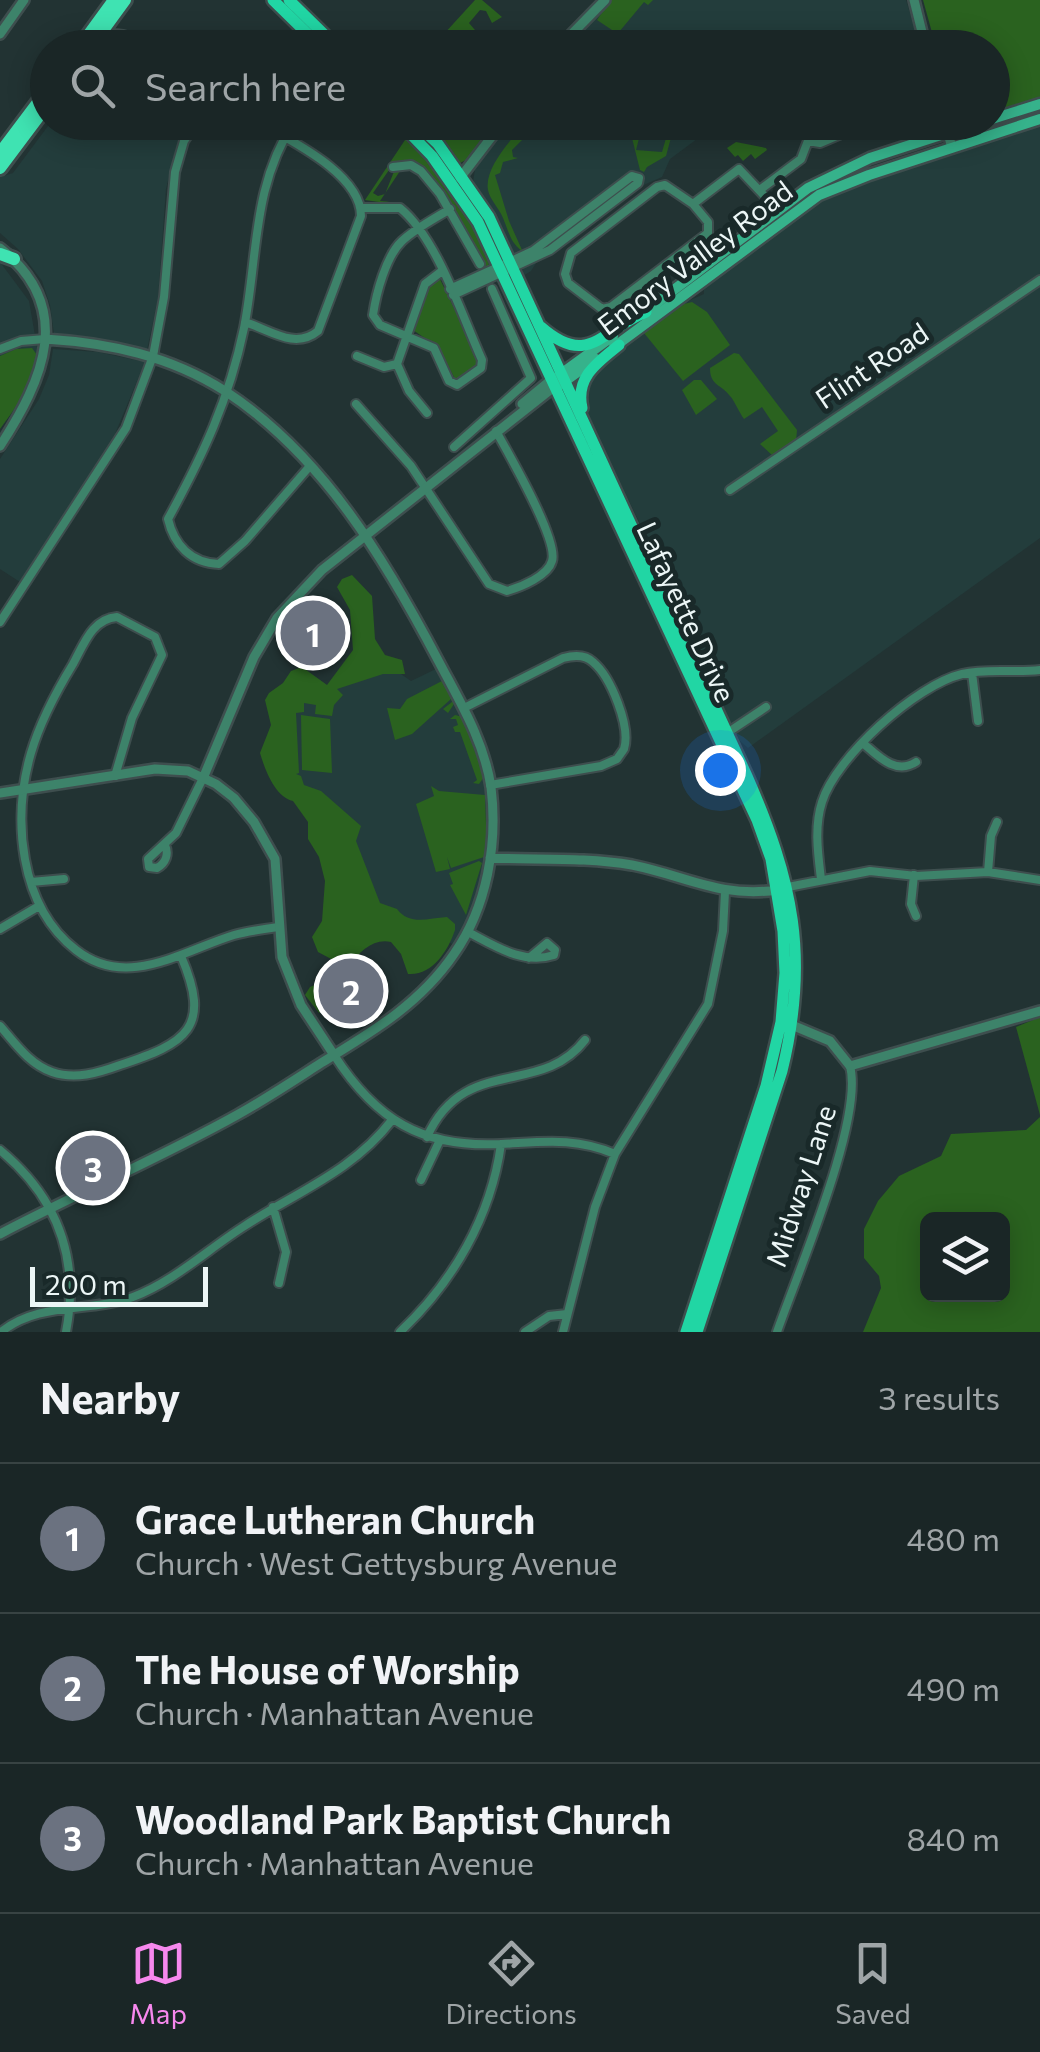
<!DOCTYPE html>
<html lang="en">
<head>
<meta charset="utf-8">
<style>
  :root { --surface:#1a2626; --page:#232e2e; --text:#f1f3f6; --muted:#9fa5a7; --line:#384343; --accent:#f688ed }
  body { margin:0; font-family:Commissioner,sans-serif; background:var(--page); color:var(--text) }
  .controls { position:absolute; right:30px; bottom:30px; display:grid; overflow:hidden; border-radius:15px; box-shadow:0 5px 25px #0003 }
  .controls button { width:90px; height:90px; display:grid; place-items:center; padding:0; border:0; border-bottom:2px solid var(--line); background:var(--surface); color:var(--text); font:50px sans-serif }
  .scale { position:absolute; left:30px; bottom:25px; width:178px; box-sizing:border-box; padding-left:10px; border:5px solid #ecf6f6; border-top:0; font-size:28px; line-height:35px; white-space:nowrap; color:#ecf6f6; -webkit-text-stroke:8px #192929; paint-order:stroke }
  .you { position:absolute; left:720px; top:770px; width:35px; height:35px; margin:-25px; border:8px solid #fff; border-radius:50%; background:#1a73e8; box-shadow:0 0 0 15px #1a73e833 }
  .badge { display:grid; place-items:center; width:65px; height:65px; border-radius:50%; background:var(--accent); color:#fff; font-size:32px; font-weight:700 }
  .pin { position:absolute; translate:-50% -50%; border:5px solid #fff; box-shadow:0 2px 10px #0006 }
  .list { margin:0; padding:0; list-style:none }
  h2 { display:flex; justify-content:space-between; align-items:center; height:130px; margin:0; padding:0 40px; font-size:42px }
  h2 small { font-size:32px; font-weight:400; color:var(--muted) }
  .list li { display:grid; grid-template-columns:65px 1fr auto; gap:30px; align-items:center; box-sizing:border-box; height:150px; padding:0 40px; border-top:2px solid var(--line) }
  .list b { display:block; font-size:38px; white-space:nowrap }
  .list p { margin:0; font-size:32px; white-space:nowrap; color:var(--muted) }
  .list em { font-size:32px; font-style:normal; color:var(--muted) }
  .icon { flex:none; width:55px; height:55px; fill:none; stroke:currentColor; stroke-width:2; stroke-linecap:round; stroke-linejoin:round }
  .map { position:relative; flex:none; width:1040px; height:1332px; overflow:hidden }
  .search { position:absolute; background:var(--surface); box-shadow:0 5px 25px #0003; left:30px; right:30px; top:30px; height:110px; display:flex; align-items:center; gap:25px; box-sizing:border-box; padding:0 35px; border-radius:55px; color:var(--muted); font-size:38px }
  .sheet { height:580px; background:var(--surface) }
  nav { display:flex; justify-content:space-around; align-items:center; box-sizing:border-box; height:140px; border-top:2px solid var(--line); background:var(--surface); font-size:28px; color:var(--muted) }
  nav a { display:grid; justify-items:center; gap:5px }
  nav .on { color:var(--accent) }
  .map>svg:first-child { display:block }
</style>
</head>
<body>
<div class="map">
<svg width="1040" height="1332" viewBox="0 0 1040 1332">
  <rect width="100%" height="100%" fill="#233"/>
  <path fill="#233d3c" d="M611,0H906L916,32L882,48H568Z
    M51,122L192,123L176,148L166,189L158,298L147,350L107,340L54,334L50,305L42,281L18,249L0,233V177L13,173Z
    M507,123H775L772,131L761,138L718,130L701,136L670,159L662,177L632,190L538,260L531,271L523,276V268L518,257L512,256L473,182L475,169Z
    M1040,124V538L748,748L740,741L723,711L649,542L587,415L583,392L604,360L686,302L704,294V286L815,203L875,177Z
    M0,262L29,301L38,353L34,372L20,401L0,429Z
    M53,349L98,352L145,362L115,434L20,582L0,569V459L39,399L49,375Z
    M302,667L327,685L395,670L411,681L438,668L472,737L488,797L489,837L484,873L473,909L455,945L377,910L293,771L288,705Z"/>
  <path fill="#2a621f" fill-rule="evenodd" d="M475,0H482L502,17L492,23L486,11L480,10L469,23L480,36L486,31L490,34L480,45L476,43L468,47H432Z
    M611,0H653L648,5L644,2L619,32L621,36L597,20L603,11L599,12Z
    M923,0H1040V97L993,114L992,48L936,47Z
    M1040,108V115L961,139V133Z
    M420,123H497L470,158L460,163L455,162Z
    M525,123H536L531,124V134L536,136L523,139L512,150L513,157L518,158L503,162L500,173L495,175L509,221L522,250H528L522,251C510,242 509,232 503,218C499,208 490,200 488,190C484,168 511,140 525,123Z
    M643,123L636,150L662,152L669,128L672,134L666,156L647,167L644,172L640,170L631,134V128Z
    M407,137C431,163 489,232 489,267L485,269L446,198L419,167L389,164V170L373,193L378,196L385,194L395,169L402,168L380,201C398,202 409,206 418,222L400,205L365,200Z
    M736,142L766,148L767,150L755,159L751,154L743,161L738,155L735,157L727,148Z
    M439,277L479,360V366L462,380L456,381L439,348L413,330L428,285Z
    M692,302L707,312L730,345L683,381L644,333L684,304Z
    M32,348L37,355C32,384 18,405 0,429V356L16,349Z
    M734,353L739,354L797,430L796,441L773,456L760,444L778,431L762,407L744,419C739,412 734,400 730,396C721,384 710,386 710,368Z
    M701,380L717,399L696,415L682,390L694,380Z
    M352,575L372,596L375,639L385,655L402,660L405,674H383L337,689L343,695L334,705L332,716L315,714L316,705L304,703V712L296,713L299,773L296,774L301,776L304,785L321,791L361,826L356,841L380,903L397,909C410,926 428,918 447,917L455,924V930C448,951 432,976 408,974L401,954L391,942C358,935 338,986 327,1009L319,1013L305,995L310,987L328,979L333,960L318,952L312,937L322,921L325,881L319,857L308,839V822L293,801C275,797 265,770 260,753L271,725L265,700L269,693L283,683L291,671L302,667L327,685L353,650L350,610L337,587L342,579Z
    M442,681L456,701L448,713L443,709L452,702L451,699L412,734L395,740L387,708L400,709L407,699Z
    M301,715L330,719L332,773L302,770Z
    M455,715L463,717L484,777L479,784L473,783L477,780L460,732H455L453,727L458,725L456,719H450Z
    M431,786L439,791L485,795L487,856L451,868L447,857L450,869L436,872L416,804L434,796Z
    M479,861L482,863L466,915L450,885L453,884L449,873Z
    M1040,1017V1115L1016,1027Z
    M1040,1117V1332H863L881,1288L879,1276L864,1258V1229L878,1201L899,1176L941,1156L951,1134L1026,1130ZM928,1220H1002V1294H928Z"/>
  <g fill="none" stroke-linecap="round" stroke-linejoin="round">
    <path stroke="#002040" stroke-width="2.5" d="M864,134L884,122"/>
    <g stroke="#3e4e4e" stroke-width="12">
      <path id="minor" d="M294,122C252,186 258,257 244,328C229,400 203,455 168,519C174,545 191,563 219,564L245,541L309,467
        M808,141L820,143L860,126
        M393,167L411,165L421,171L440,194L480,264
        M761,189L801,159L811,133L820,122
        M693,204L708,222V233L611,307L602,309L568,283L565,274L571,253L657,187L665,185L693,204L739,169L772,204L779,206
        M361,208H400C437,238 462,316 482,360L481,368L457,385L449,381L434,348L380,325L373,315C376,294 386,256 402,241C416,228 434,219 450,209
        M450,289L533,251L632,176L639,178L638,183L550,250L453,295
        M245,322C270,330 295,350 318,331L361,216C361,174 291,141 258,122
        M0,349L21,341L45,339
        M357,356L384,367L397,364L425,284L442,271
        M397,364L409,391L427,413
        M356,404L411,466L489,584L507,591C521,587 548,576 552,561C559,540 508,453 496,431
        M454,447L531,378L492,289
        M730,490L1040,280
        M0,622L126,428L153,356L164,297L175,172L184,141L197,122
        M972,673L978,721
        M464,708L563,658C574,655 585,654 593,662C611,677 631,727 624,749L617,759L601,766L490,785
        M724,735L766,707
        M864,744C879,757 896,775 916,762
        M115,776L132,718L162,655L155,637L117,617C92,619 84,644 73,664C56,692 40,722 31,753C12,818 19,906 76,950C127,990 182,951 234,935C248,931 264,929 279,927
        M165,845C169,854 166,863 157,868L149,867L148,859L176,833L204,776
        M988,872L991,836L997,822
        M914,875L911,904L916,916
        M821,879C818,854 814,827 822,802C836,757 916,685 962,674C987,668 1015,673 1040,670
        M31,882L64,879
        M788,887L870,871L916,876L988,872L1040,880
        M0,929L39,906
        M468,932C495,946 523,965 554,955L555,950L547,943L529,958
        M0,1026C15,1043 29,1064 52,1072C75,1080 98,1073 120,1065C187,1043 212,1028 181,956
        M334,1055C376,1120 422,1148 501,1144C543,1142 575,1137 615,1154
        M427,1137C464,1054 540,1098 585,1040
        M0,1150C58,1198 80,1258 66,1332
        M421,1180L440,1140
        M273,1207L286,1252L279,1283
        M1,1332C40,1301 88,1313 133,1297C173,1282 207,1250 243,1227C296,1192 352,1172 392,1120
        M400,1332C453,1282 491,1217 501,1144
        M525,1332L549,1316L567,1314
        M563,1332L595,1207L615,1154L708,1004L723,931L725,892
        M777,1332C797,1274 864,1119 850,1066"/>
    </g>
    <g stroke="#3e4e4e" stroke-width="14">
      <path id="tertiary" d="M914,0L926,48
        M0,34L24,0
        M558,48L605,0
        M945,122L952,148
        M460,178L503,122
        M0,248C76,307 43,380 0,446
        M522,404L551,380
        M204,776L254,657L277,618L322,570L554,387
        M0,793L155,769L188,771L216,784L234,798L254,822L275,859L282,957L301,1005L334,1055
        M490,858C537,860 586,857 632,865C687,876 719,898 778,890
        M787,1023L830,1041L850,1066L1040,1011
        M0,1234C78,1193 160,1158 237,1115C266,1099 293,1081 321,1063C372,1032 420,1004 454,954C487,907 498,844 491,787C484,741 460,702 439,662C386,561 323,455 225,391C170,356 110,343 45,339"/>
    </g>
    <g stroke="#3e4e4e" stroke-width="15">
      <path id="secondary" d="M992,119L1040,104
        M642,314L808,188L870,158L981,122
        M614,347L819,195L869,175L1040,119
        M558,376L613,336
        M561,384L596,359"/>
    </g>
    <g stroke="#3e4e4e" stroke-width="16">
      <path id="primary" d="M273,0L322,48
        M289,0L338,48
        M399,122L432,156L478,222L757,820L771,859L783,931L785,973L781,1022L766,1086L686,1332
        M415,122L438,144L489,217L747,776C793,881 810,957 782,1071L697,1332
        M541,327C589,369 602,329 646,312
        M582,408C575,377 598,362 619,345"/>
    </g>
    <g stroke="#3e4e4e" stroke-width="18">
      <path id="trunk" d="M98,42L106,36L123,38
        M79,48L114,0
        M90,48L125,0
        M0,153L48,89
        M0,168L48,104
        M0,254L14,259"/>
    </g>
    <use href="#minor" stroke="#3d836a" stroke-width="8"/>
    <use href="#tertiary" stroke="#3d836a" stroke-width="9"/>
    <use href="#secondary" stroke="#36b28b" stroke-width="10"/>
    <use href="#primary" stroke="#21d6a4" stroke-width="11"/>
    <use href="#trunk" stroke="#3fe3b2" stroke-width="12"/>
  </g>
  <g text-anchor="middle" stroke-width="10" stroke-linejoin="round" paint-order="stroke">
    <g font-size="28" fill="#ecf6f6" stroke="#192929">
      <text transform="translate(695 258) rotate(-37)" y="10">Emory Valley Road</text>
      <text transform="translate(872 366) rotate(-34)" y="10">Flint Road</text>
      <text transform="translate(686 612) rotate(65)" y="10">Lafayette Drive</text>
      <text transform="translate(801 1186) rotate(-72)" y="10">Midway Lane</text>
    </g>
  </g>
</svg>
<div class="controls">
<button><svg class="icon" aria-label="layers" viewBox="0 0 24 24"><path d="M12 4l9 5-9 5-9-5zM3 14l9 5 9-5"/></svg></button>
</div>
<div class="scale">200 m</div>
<div class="you"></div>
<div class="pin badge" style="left:313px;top:633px;background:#6b7280">1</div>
<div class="pin badge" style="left:351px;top:991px;background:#6b7280">2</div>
<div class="pin badge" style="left:93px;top:1168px;background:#6b7280">3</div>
<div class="search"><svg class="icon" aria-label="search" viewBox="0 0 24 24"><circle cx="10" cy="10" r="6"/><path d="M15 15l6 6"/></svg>Search here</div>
</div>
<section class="sheet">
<h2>Nearby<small>3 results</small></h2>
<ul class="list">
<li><span class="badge" style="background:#6b7280">1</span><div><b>Grace Lutheran Church</b><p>Church · West Gettysburg Avenue</p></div><em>480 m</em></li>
<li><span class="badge" style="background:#6b7280">2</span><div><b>The House of Worship</b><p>Church · Manhattan Avenue</p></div><em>490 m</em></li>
<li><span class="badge" style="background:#6b7280">3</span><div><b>Woodland Park Baptist Church</b><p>Church · Manhattan Avenue</p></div><em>840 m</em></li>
</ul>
</section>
<nav>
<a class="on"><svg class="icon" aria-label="map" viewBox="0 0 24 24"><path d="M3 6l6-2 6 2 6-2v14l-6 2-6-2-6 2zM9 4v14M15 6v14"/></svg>Map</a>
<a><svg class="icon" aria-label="directions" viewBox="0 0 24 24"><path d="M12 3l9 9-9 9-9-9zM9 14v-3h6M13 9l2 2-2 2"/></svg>Directions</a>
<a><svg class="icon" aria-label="saved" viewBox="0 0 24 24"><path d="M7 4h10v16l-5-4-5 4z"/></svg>Saved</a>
</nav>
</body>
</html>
